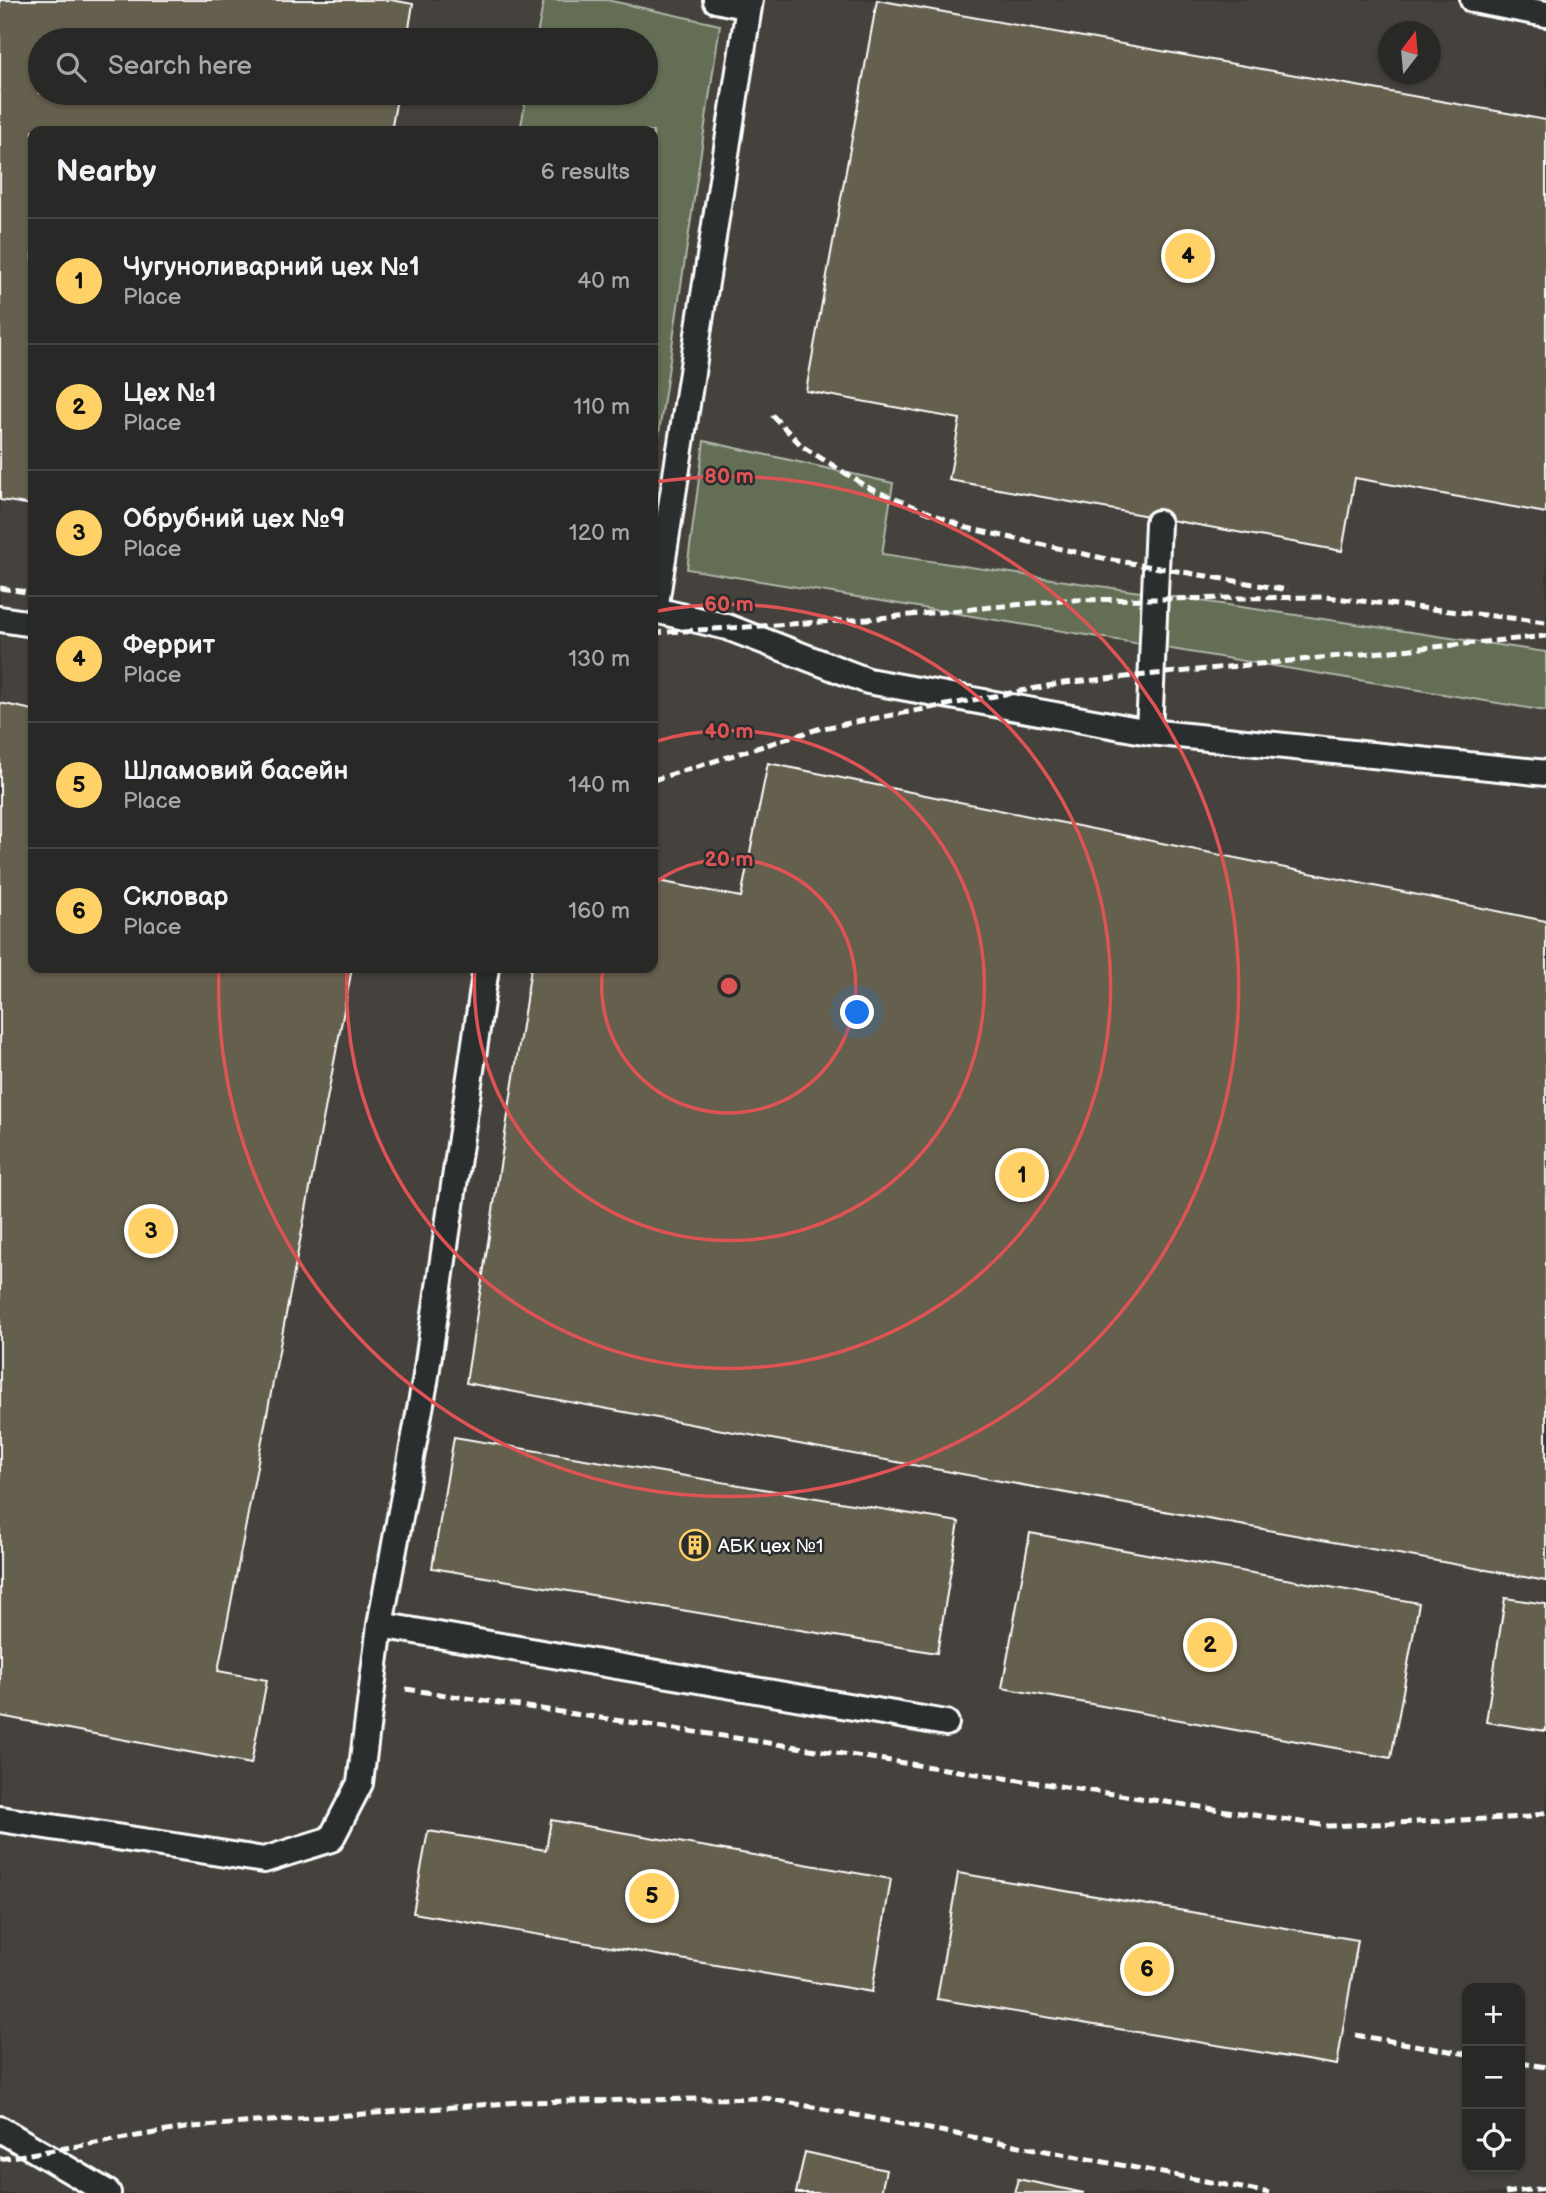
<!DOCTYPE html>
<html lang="en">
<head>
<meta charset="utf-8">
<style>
  :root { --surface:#282927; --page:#343533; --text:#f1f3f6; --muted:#a5a6a7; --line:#444544; --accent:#ffd166 }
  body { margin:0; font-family:"Balsamiq Sans",sans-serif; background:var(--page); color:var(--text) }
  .controls { position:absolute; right:21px; bottom:21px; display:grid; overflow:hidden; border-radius:14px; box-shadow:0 2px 5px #0004 }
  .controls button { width:63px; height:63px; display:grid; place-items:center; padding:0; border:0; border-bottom:2px solid var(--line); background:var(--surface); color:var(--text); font:35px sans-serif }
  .compass { position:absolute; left:1378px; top:21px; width:63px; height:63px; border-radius:50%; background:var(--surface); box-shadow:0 2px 5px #0004; rotate:16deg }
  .you { position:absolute; left:858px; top:1013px; width:24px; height:24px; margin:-18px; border:5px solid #fff; border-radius:50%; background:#1a73e8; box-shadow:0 0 0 10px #1a73e833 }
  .badge { display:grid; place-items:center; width:46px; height:46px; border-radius:50%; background:var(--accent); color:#111; font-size:23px; font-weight:700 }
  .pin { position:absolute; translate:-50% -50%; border:4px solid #fff; box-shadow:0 2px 7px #0006 }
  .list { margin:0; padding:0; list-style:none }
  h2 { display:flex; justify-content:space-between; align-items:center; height:91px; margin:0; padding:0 28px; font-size:30px }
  h2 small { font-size:23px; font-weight:400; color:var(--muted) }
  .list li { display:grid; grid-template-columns:46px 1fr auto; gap:21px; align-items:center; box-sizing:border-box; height:126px; padding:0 28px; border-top:2px solid var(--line) }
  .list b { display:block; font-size:26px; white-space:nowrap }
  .list p { margin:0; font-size:23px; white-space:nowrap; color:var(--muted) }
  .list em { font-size:23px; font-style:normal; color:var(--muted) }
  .icon { flex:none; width:38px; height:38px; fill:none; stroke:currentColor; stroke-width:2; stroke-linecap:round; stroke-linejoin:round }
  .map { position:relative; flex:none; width:1546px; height:2193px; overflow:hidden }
  .search { position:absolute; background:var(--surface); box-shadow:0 2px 5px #0004; left:28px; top:28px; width:630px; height:77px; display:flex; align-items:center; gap:18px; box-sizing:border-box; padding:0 24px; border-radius:38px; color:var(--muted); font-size:26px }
  .panel { position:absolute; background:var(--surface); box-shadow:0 2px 5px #0004; left:28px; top:126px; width:630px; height:847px; border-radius:14px }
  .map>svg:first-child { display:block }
</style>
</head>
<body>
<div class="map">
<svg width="1546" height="2193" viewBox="0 0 1546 2193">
  <rect width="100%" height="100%" fill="#363734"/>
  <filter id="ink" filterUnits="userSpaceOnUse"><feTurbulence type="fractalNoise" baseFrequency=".0143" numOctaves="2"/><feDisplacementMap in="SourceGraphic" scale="14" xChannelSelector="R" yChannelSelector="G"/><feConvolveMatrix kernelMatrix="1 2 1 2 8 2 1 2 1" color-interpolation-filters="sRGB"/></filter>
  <g filter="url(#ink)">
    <path fill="#44433c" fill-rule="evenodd" d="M0,0H1546V2193H0ZM1388,32H1430V74H1388ZM40,40H646V93H40ZM33,131H653V968H33ZM1467,1988H1520V2167H1467Z"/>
    <path fill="#636e54" stroke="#b1b6aa" stroke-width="2" d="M544,0H607L720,25L653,473V131H520L527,93H646V40H536Z
      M704,441L893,483L882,554L1546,652V711L687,569Z"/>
    <path fill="#655e4e" stroke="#fff" stroke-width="2" d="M0,0H391L413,4L407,40H40V93H398L391,131H33V505L0,500Z
      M877,0L1546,120V513L1355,478L1342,551L949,480L960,419L806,391Z
      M0,703L33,710V968H352L218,1671L267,1680L251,1764L0,1716Z
      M768,763L1546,921V1581L466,1383L531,968H653V880L741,897Z
      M454,1437L959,1522L937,1653L432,1568Z
      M1030,1533L1419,1603L1391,1758L1002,1688Z
      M1505,1598L1546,1604V1731L1486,1722Z
      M551,1820L891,1879L872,1992L413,1913L428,1831L546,1850Z
      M958,1873L1358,1940L1337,2065L937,1999Z
      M805,2152L886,2170L881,2193H796Z
      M1018,2179L1084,2193H1014Z"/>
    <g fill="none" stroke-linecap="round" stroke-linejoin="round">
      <g stroke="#fff" stroke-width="30">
        <path id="lane" d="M716,0L749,7
          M750,0L655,610L727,627L868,681L1149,732L1546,773
          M1473,0L1546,14
          M0,619L33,624
          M1149,732L1158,523
          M380,1625L946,1723
          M0,1819L264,1860L331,1839L360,1783L380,1625L425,1382L486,968
          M0,2129L108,2193"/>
      </g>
      <use href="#lane" stroke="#2a2d2e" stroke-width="24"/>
      <path stroke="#fff" stroke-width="5" stroke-dasharray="10 5" stroke-linecap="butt" d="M772,415L803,447L871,489L967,528L1107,559L1288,590
        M0,588L33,593
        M653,633L868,619L1066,600L1154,599L1326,597L1546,622
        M653,780L818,729L1064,683L1546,636
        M406,1689L1328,1826L1529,1817L1546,1812
        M1355,2035L1467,2054
        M1520,2063L1546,2067
        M0,2159L191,2127L520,2102L765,2098L1269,2193
        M1505,2193L1546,2188"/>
    </g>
  </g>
  <g fill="none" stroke="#de5353" stroke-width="3.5">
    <path d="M653 884A127 127 0 1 1 603 968"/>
    <path d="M654 742A255 255 0 1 1 475 968"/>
    <path d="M653 612A382 382 0 1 1 347 969"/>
    <path d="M654 482A510 510 0 1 1 219 968"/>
  </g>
  <defs>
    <g id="building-ring" transform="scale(1.575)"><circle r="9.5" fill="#2a2d2e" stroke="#ffd166" stroke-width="1.5"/><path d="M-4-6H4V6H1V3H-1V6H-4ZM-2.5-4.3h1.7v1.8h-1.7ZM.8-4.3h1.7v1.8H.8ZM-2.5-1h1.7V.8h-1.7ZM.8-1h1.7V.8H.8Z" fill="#ffd166"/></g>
  </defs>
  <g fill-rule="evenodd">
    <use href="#building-ring" x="695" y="1545"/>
  </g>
  <g text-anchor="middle" stroke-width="5" stroke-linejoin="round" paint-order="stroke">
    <g font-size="19" fill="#fff" stroke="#2a2d2e" text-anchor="start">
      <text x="718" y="1552">АБК цех №1</text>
    </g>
  </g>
  <circle cx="729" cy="986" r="10" fill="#de5353" stroke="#2a2d2e" stroke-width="3.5"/>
  <g font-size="21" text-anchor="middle" font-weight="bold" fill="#de5353" stroke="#2a2d2e" stroke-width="5" stroke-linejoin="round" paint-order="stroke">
    <text x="729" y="483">80 m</text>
    <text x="729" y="611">60 m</text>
    <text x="729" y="738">40 m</text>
    <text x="729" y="866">20 m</text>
  </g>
</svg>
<div class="controls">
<button>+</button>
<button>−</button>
<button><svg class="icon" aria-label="locate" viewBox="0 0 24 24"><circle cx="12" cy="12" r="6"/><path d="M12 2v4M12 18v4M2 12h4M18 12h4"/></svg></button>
</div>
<svg class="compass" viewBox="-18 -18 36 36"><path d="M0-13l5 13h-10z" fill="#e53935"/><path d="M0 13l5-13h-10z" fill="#a5a6a7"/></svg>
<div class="you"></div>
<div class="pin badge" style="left:1022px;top:1175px">1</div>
<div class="pin badge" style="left:1210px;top:1645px">2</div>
<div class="pin badge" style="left:151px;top:1231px">3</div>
<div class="pin badge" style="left:1188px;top:256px">4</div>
<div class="pin badge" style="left:652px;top:1896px">5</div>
<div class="pin badge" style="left:1147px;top:1969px">6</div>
<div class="search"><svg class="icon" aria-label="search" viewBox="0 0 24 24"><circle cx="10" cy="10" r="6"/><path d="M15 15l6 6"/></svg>Search here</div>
<section class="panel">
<h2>Nearby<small>6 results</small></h2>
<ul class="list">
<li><span class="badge">1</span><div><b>Чугуноливарний цех №1</b><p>Place</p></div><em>40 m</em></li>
<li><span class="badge">2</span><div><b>Цех №1</b><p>Place</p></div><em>110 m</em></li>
<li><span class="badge">3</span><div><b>Обрубний цех №9</b><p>Place</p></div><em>120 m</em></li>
<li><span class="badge">4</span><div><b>Феррит</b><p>Place</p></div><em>130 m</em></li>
<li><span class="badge">5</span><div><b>Шламовий басейн</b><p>Place</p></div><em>140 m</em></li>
<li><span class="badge">6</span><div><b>Скловар</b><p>Place</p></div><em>160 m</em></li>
</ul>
</section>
</div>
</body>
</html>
